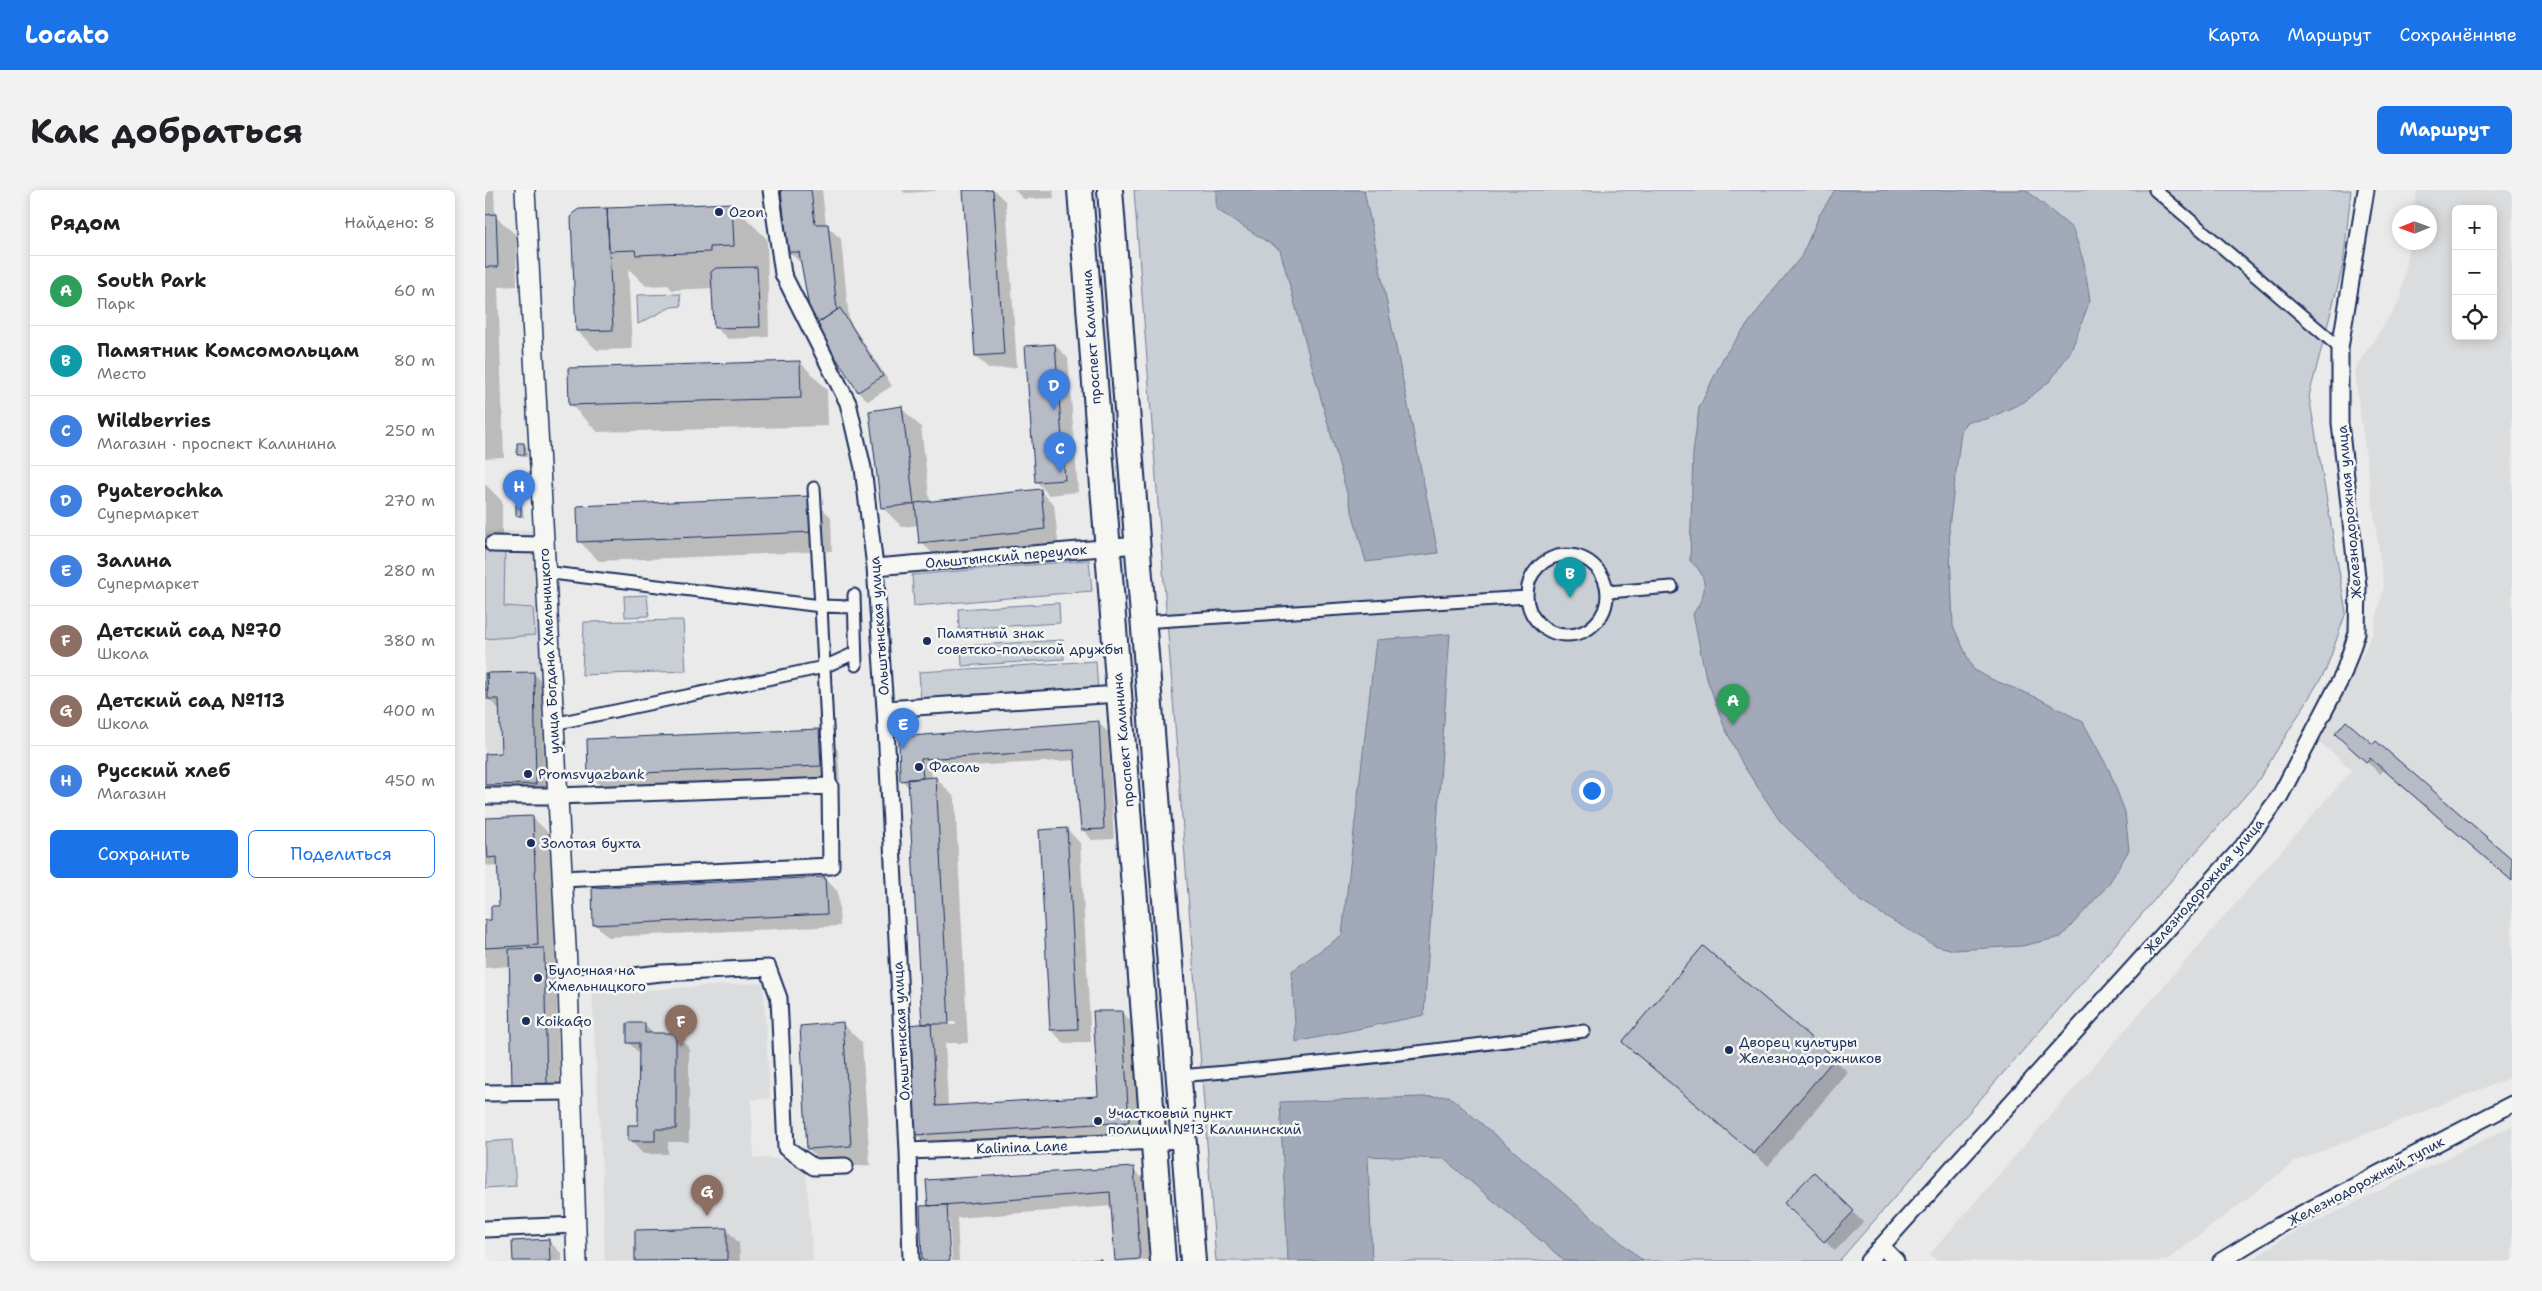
<!DOCTYPE html>
<html lang="ru">
<head>
<meta charset="utf-8">
<style>
  :root { --surface:#fff; --page:#f2f2f2; --text:#202124; --muted:#757577; --line:#e0e0e0; --accent:#1a73e8 }
  body { margin:0; font-family:"Shantell Sans",sans-serif; background:var(--page); color:var(--text) }
  .controls { position:absolute; right:15px; top:15px; display:grid; overflow:hidden; border-radius:8px; box-shadow:0 2px 12px #0003 }
  .controls button { width:45px; height:45px; display:grid; place-items:center; padding:0; border:0; border-bottom:1px solid var(--line); background:var(--surface); color:var(--text); font:25px sans-serif }
  .compass { position:absolute; left:1907px; top:15px; width:45px; height:45px; border-radius:50%; background:var(--surface); box-shadow:0 2px 12px #0003; rotate:269deg }
  .you { position:absolute; left:1106px; top:600px; width:18px; height:18px; margin:-12px; border:4px solid #fff; border-radius:50%; background:#1a73e8; box-shadow:0 0 0 8px #1a73e833 }
  .badge { display:grid; place-items:center; width:32px; height:32px; border-radius:50%; background:var(--accent); color:#fff; font-size:16px; font-weight:700 }
  .pin { position:absolute; translate:-50% -41px; filter:drop-shadow(0 1px 2px #0008) }
  .pin::after { content:''; position:absolute; top:26px; width:18px; height:15px; background:inherit; clip-path:polygon(0 0,100% 0,50% 100%) }
  .list { margin:0; padding:0; list-style:none }
  h2 { display:flex; justify-content:space-between; align-items:center; height:65px; margin:0; padding:0 20px; font-size:21px }
  h2 small { font-size:16px; font-weight:400; color:var(--muted) }
  .list li { display:grid; grid-template-columns:32px 1fr auto; gap:15px; align-items:center; box-sizing:border-box; height:70px; padding:0 20px; border-top:1px solid var(--line) }
  .list b { display:block; font-size:19px; white-space:nowrap }
  .list p { margin:0; font-size:16px; white-space:nowrap; color:var(--muted) }
  .list em { font-size:16px; font-style:normal; color:var(--muted) }
  .actions { display:flex; gap:10px; padding:15px 20px }
  .actions a { flex:1; padding:11px 0; border:1px solid var(--accent); border-radius:8px; text-align:center; font-size:18px; color:var(--accent) }
  .actions .main { background:var(--accent); color:#fff }
  .icon { flex:none; width:28px; height:28px; fill:none; stroke:currentColor; stroke-width:2; stroke-linecap:round; stroke-linejoin:round }
  .map { position:relative; flex:none; width:2027px; height:1071px; overflow:hidden; border-radius:8px }
  header { display:flex; align-items:center; gap:30px; box-sizing:border-box; height:70px; padding:0 25px; background:var(--accent); color:#fff }
  header strong { font-size:24px }
  nav { display:flex; gap:28px; margin-inline-start:auto; font-size:18px }
  .intro { display:flex; align-items:center; justify-content:space-between; box-sizing:border-box; height:120px; padding:0 30px }
  h1 { margin:0; font-size:35px }
  .button { padding:12px 22px; border-radius:8px; background:var(--accent); color:#fff; font-size:18px; font-weight:700 }
  main { display:flex; gap:30px; padding:0 30px }
  aside { flex:1; background:var(--surface); border-radius:8px; box-shadow:0 2px 12px #0003 }
  .map>svg:first-child { display:block }
</style>
</head>
<body>
<header>
<strong>Locato</strong>
<nav><a>Карта</a><a>Маршрут</a><a>Сохранённые</a></nav>
</header>
<div class="intro"><h1>Как добраться</h1><a class="button">Маршрут</a></div>
<main>
<aside>
<h2>Рядом<small>Найдено: 8</small></h2>
<ul class="list">
<li><span class="badge" style="background:#2e9e5b">A</span><div><b>South Park</b><p>Парк</p></div><em>60 m</em></li>
<li><span class="badge" style="background:#0f9aa8">B</span><div><b>Памятник Комсомольцам</b><p>Место</p></div><em>80 m</em></li>
<li><span class="badge" style="background:#3f7fe0">C</span><div><b>Wildberries</b><p>Магазин · проспект Калинина</p></div><em>250 m</em></li>
<li><span class="badge" style="background:#3f7fe0">D</span><div><b>Pyaterochka</b><p>Супермаркет</p></div><em>270 m</em></li>
<li><span class="badge" style="background:#3f7fe0">E</span><div><b>Залина</b><p>Супермаркет</p></div><em>280 m</em></li>
<li><span class="badge" style="background:#8d6e63">F</span><div><b>Детский сад №70</b><p>Школа</p></div><em>380 m</em></li>
<li><span class="badge" style="background:#8d6e63">G</span><div><b>Детский сад №113</b><p>Школа</p></div><em>400 m</em></li>
<li><span class="badge" style="background:#3f7fe0">H</span><div><b>Русский хлеб</b><p>Магазин</p></div><em>450 m</em></li>
</ul>
<div class="actions"><a class="main">Сохранить</a><a>Поделиться</a></div>
</aside>
<div class="map">
<svg width="2027" height="1071" viewBox="0 0 2027 1071">
  <rect width="100%" height="100%" fill="#e9eae9"/>
  <filter id="ink" filterUnits="userSpaceOnUse"><feTurbulence type="fractalNoise" baseFrequency=".02" numOctaves="2"/><feDisplacementMap in="SourceGraphic" scale="10" xChannelSelector="R" yChannelSelector="G"/><feConvolveMatrix kernelMatrix="1 2 1 2 8 2 1 2 1" color-interpolation-filters="sRGB"/></filter>
  <g filter="url(#ink)">
    <path fill="#dadcde" fill-rule="evenodd" d="M1932,0H2027V887L1811,971L1681,1071H1452L1445,1064L1867,580L1835,552L1889,440L1899,396L1869,180L1916,109L1924,53L1944,52V22H1928ZM1971,19H2008V146H1971Z
      M54,340L58,598H0V342Z
      M278,793L285,908L266,910L269,968L296,969L321,982L328,1071H120L117,976L107,803Z
      M2027,936V1071H1765L1800,1047Z"/>
    <path fill="#caced5" stroke="#727e9a" d="M649,0H1866L1858,76L1824,206L1861,422L1841,480L1773,591L1354,1071H731Z
      M195,104L196,116L186,117L153,134L152,105Z
      M0,359H20L19,416L48,418L50,445L0,449Z
      M604,370L607,401L429,416L427,385Z
      M162,405L164,426L140,427L139,406Z
      M574,413L575,433L474,439L473,419Z
      M198,430L201,481L97,485L99,432Z
      M578,450L579,469L477,476L476,456Z
      M611,471L613,501L436,512L434,482Z
      M27,950L31,996L0,998V952Z"/>
    <path fill="#a2aaba" stroke="#6c7995" d="M731,0H879L953,363L881,372L795,60L731,19Z
      M1350,0H1541L1588,39L1599,73L1605,110L1586,161L1565,191L1539,212L1502,229L1481,232L1476,242L1464,337L1468,436L1488,479L1506,489L1553,508L1598,532L1624,580L1640,622L1644,660L1623,695L1576,747L1537,756L1469,760L1449,755L1375,711L1295,631L1258,575L1239,536L1220,483L1208,424C1222,404 1225,387 1205,371L1208,263L1214,218L1239,166L1283,107L1316,67L1335,24Z
      M965,444L939,825L811,852L807,781L857,745L891,450Z
      M964,906L1158,1071H1080L959,969L883,966L887,1071H803L795,912Z"/>
    <path fill="#0003" fill-rule="evenodd" d="M0,0H9L10,26L31,45L32,96L13,97L19,267L0,268Z
      M297,0H337L341,35L356,49L364,130L407,196L383,211L374,202L333,134L327,128L318,75L304,62Z
      M417,0H451V1L420,3Z
      M493,0H509L521,12L532,177L504,179L491,166Z
      M529,0H568L569,8L539,9Z
      M247,14L282,49L284,147L243,149L229,136L227,98L187,100L183,95L161,96L143,78L147,159L112,160L92,141L87,28Z
      M570,155L583,168L593,302L564,305L551,291Z
      M315,172L342,200L343,236L113,242L85,214Z
      M416,218L436,237L445,313L555,301L569,314L573,352L449,365L436,352L434,335L417,337L398,318Z
      M39,254L42,257V267H37L34,265Z
      M0,294L17,311V349H0Z
      M326,307L346,327L347,361L114,371L94,351Z
      M36,317L38,319L39,328L32,325Z
      M48,483L61,496L63,607L0,602V565L17,564L15,520L5,510H0V484Z
      M613,532L623,542L629,649L607,650L598,640L592,570L446,578L447,588H451L470,608L483,853H460L463,916L615,907L636,822L650,835L657,945L444,958L431,945L440,835L425,599L417,590L415,548ZM455,832H471V835H455Z
      M334,540L353,560L355,595L124,604L105,585Z
      M1852,544L1888,556L2027,671V691L1899,580L1895,584Z
      M47,627L67,646L75,908H42L25,776L0,778V731H8L15,717L13,677L0,675V629Z
      M582,639L595,653L606,852L579,853L566,840Z
      M340,688L353,702L355,736L123,747L110,734Z
      M1218,758L1363,882L1283,976L1139,852Z
      M358,834L377,853L385,975L343,978L323,958Z
      M159,835L169,844H191L204,858V952H183V964H158L145,950L155,936V864L143,852Z
      M648,979L661,992L667,1071L632,1070L627,1016L472,1028L474,1071H467L464,1028H462L464,1071H439L445,1017L443,992Z
      M1329,984L1378,1032L1350,1061L1301,1013Z
      M241,1039L254,1053L255,1071H152L151,1042Z
      M64,1051L77,1064V1071H29Z"/>
    <path fill="#b6bbc6" stroke="#1b2f5e" d="M296,0H326L330,34H343L352,120L337,130L326,128L314,62H303Z
      M478,0H508L519,164L490,166Z
      M247,13L249,56L225,57V62L151,65L150,60L124,61L122,18Z
      M122,18L128,140L91,141L86,28L88,23L94,19Z
      M11,24L13,77H0V25Z
      M272,77L275,137L229,138L226,82L231,78Z
      M355,118L398,186L373,202L330,135Z
      M570,154L580,290L550,292L540,156Z
      M315,171L316,208L84,215L83,178Z
      M417,216L429,314L396,318L384,221Z
      M32,253H39L40,265H32Z
      M556,299L560,339L434,353L430,313Z
      M326,306L328,342L93,352L92,316Z
      M31,315H36V326H31Z
      M49,482L51,594L0,595V564L16,563L14,509H3L2,483Z
      M0,483H2L3,500H0Z
      M614,531L619,639L596,640L589,560L436,569L438,588L415,591L414,547Z
      M1861,531L1888,554L1891,551L2027,669V691L1885,568L1881,572L1850,544Z
      M334,539L336,576L103,585L102,549Z
      M451,587L464,834H437L423,589Z
      M48,626L53,755L0,758V730H6V716H14L12,667L3,668L2,655H0V628Z
      M582,638L593,839L565,840L554,640Z
      M340,687L342,724L108,735L107,698Z
      M1218,756L1350,868L1269,964L1137,852Z
      M59,758L62,895L27,896L24,759Z
      M608,821H637L644,932L430,945L423,835L446,833L451,916L613,906Z
      M358,832L366,956L322,959L315,836Z
      M142,833H160V843H191V939H170V951H143V935H153L154,853H142Z
      M649,977L655,1069L630,1071L625,1002L443,1016L441,990Z
      M1329,982L1369,1021L1339,1052L1299,1013Z
      M462,1015L465,1071H437L435,1016Z
      M242,1038V1070L150,1071V1040Z
      M64,1049L65,1071H28L27,1051Z
      M616,1069V1071H586Z"/>
    <g fill="none" stroke-linecap="round" stroke-linejoin="round">
      <g stroke="#1b2f5e" stroke-width="15">
        <path id="pedestrian" d="M1670,0L1855,158
          M1042 405a40 40 0 1 1 80 0a40 40 0 1 1-80 0Z
          M59,382L336,416L329,298
          M1122,402L1187,397
          M369,405L371,475
          M368,417L336,416L339,477L370,463
          M657,432L1042,407
          M68,534L339,477L345,596
          M694,886C830,875 964,859 1099,841"/>
      </g>
      <g stroke="#1b2f5e" stroke-width="19">
        <path id="minor" d="M286,0L298,84L363,213L378,278L390,377L400,519L423,961L426,1071
          M8,354L58,355
          M390,377L653,355
          M400,519L634,504
          M0,606H72L345,596L346,676L77,689
          M83,793L176,783L283,778L294,808L301,958L329,977L360,976
          M0,903L88,902
          M423,961L699,950
          M0,1039L91,1035
          M1396,1056L1411,1071
          M1383,1071L1758,656L1795,606L1858,485L1872,443L1873,396L1855,233V158L1881,0
          M1736,1071L1793,1036L2027,914"/>
      </g>
      <g stroke="#1b2f5e" stroke-width="22">
        <path id="tertiary" d="M40,0L83,793L92,1071"/>
      </g>
      <g stroke="#1b2f5e" stroke-width="28">
        <path id="primary" d="M595,0L678,1071
          M625,0L708,1071"/>
      </g>
      <use href="#pedestrian" stroke="#f6f6f2" stroke-width="11"/>
      <use href="#minor" stroke="#f6f6f2" stroke-width="15"/>
      <use href="#tertiary" stroke="#f6f6f2" stroke-width="19"/>
      <use href="#primary" stroke="#f6f6f2" stroke-width="24"/>
    </g>
  </g>
  <g fill="#1b2f5e" stroke="#f6f6f2" stroke-width="2">
    <circle cx="234" cy="22" r="5"/>
    <circle cx="442" cy="451" r="5"/>
    <circle cx="434" cy="577" r="5"/>
    <circle cx="43" cy="584" r="5"/>
    <circle cx="46" cy="653" r="5"/>
    <circle cx="53" cy="788" r="5"/>
    <circle cx="41" cy="831" r="5"/>
    <circle cx="1244" cy="860" r="5"/>
    <circle cx="613" cy="931" r="5"/>
  </g>
  <g text-anchor="middle" stroke-width="5" stroke-linejoin="round" paint-order="stroke">
    <g font-size="14" fill="#1b2f5e" stroke="#f6f6f2" text-anchor="start">
      <text x="244" y="27">Ozon</text>
      <text x="452" y="448">Памятный знак<tspan x="452" dy="16">советско-польской дружбы</tspan></text>
      <text x="444" y="582">Фасоль</text>
      <text x="53" y="589">Promsvyazbank</text>
      <text x="56" y="658">Золотая бухта</text>
      <text x="63" y="785">Булочная на<tspan x="63" dy="16">Хмельницкого</tspan></text>
      <text x="51" y="836">KoikaGo</text>
      <text x="1254" y="857">Дворец культуры<tspan x="1254" dy="16">Железнодорожников</tspan></text>
      <text x="623" y="928">Участковый пункт<tspan x="623" dy="16">полиции №13 Калининский</tspan></text>
    </g>
    <g font-size="14" fill="#1b2f5e" stroke="#f6f6f2">
      <text transform="translate(606 147) rotate(-94)" y="5">проспект Калинина</text>
      <text transform="translate(1864 322) rotate(-95)" y="5">Железнодорожная улица</text>
      <text transform="translate(521 366) rotate(-5)" y="5">Ольштынский переулок</text>
      <text transform="translate(394 436) rotate(-94)" y="5">Ольштынская улица</text>
      <text transform="translate(64 461) rotate(-93)" y="5">улица Богдана Хмельницкого</text>
      <text transform="translate(638 550) rotate(-95)" y="5">проспект Калинина</text>
      <text transform="translate(1719 696) rotate(-49)" y="5">Железнодорожная улица</text>
      <text transform="translate(416 841) rotate(-93)" y="5">Ольштынская улица</text>
      <text transform="translate(537 957) rotate(-2)" y="5">Kalinina Lane</text>
      <text transform="translate(1881 991) rotate(-28)" y="5">Железнодорожный тупик</text>
    </g>
  </g>
</svg>
<div class="controls">
<button>+</button>
<button>−</button>
<button><svg class="icon" aria-label="locate" viewBox="0 0 24 24"><circle cx="12" cy="12" r="6"/><path d="M12 2v4M12 18v4M2 12h4M18 12h4"/></svg></button>
</div>
<svg class="compass" viewBox="-18 -18 36 36"><path d="M0-13l5 13h-10z" fill="#e53935"/><path d="M0 13l5-13h-10z" fill="#757577"/></svg>
<div class="you"></div>
<div class="pin badge" style="left:1248px;top:535px;background:#2e9e5b">A</div>
<div class="pin badge" style="left:1085px;top:408px;background:#0f9aa8">B</div>
<div class="pin badge" style="left:575px;top:283px;background:#3f7fe0">C</div>
<div class="pin badge" style="left:569px;top:220px;background:#3f7fe0">D</div>
<div class="pin badge" style="left:418px;top:559px;background:#3f7fe0">E</div>
<div class="pin badge" style="left:196px;top:856px;background:#8d6e63">F</div>
<div class="pin badge" style="left:222px;top:1026px;background:#8d6e63">G</div>
<div class="pin badge" style="left:34px;top:321px;background:#3f7fe0">H</div>
</div>
</main>
</body>
</html>
